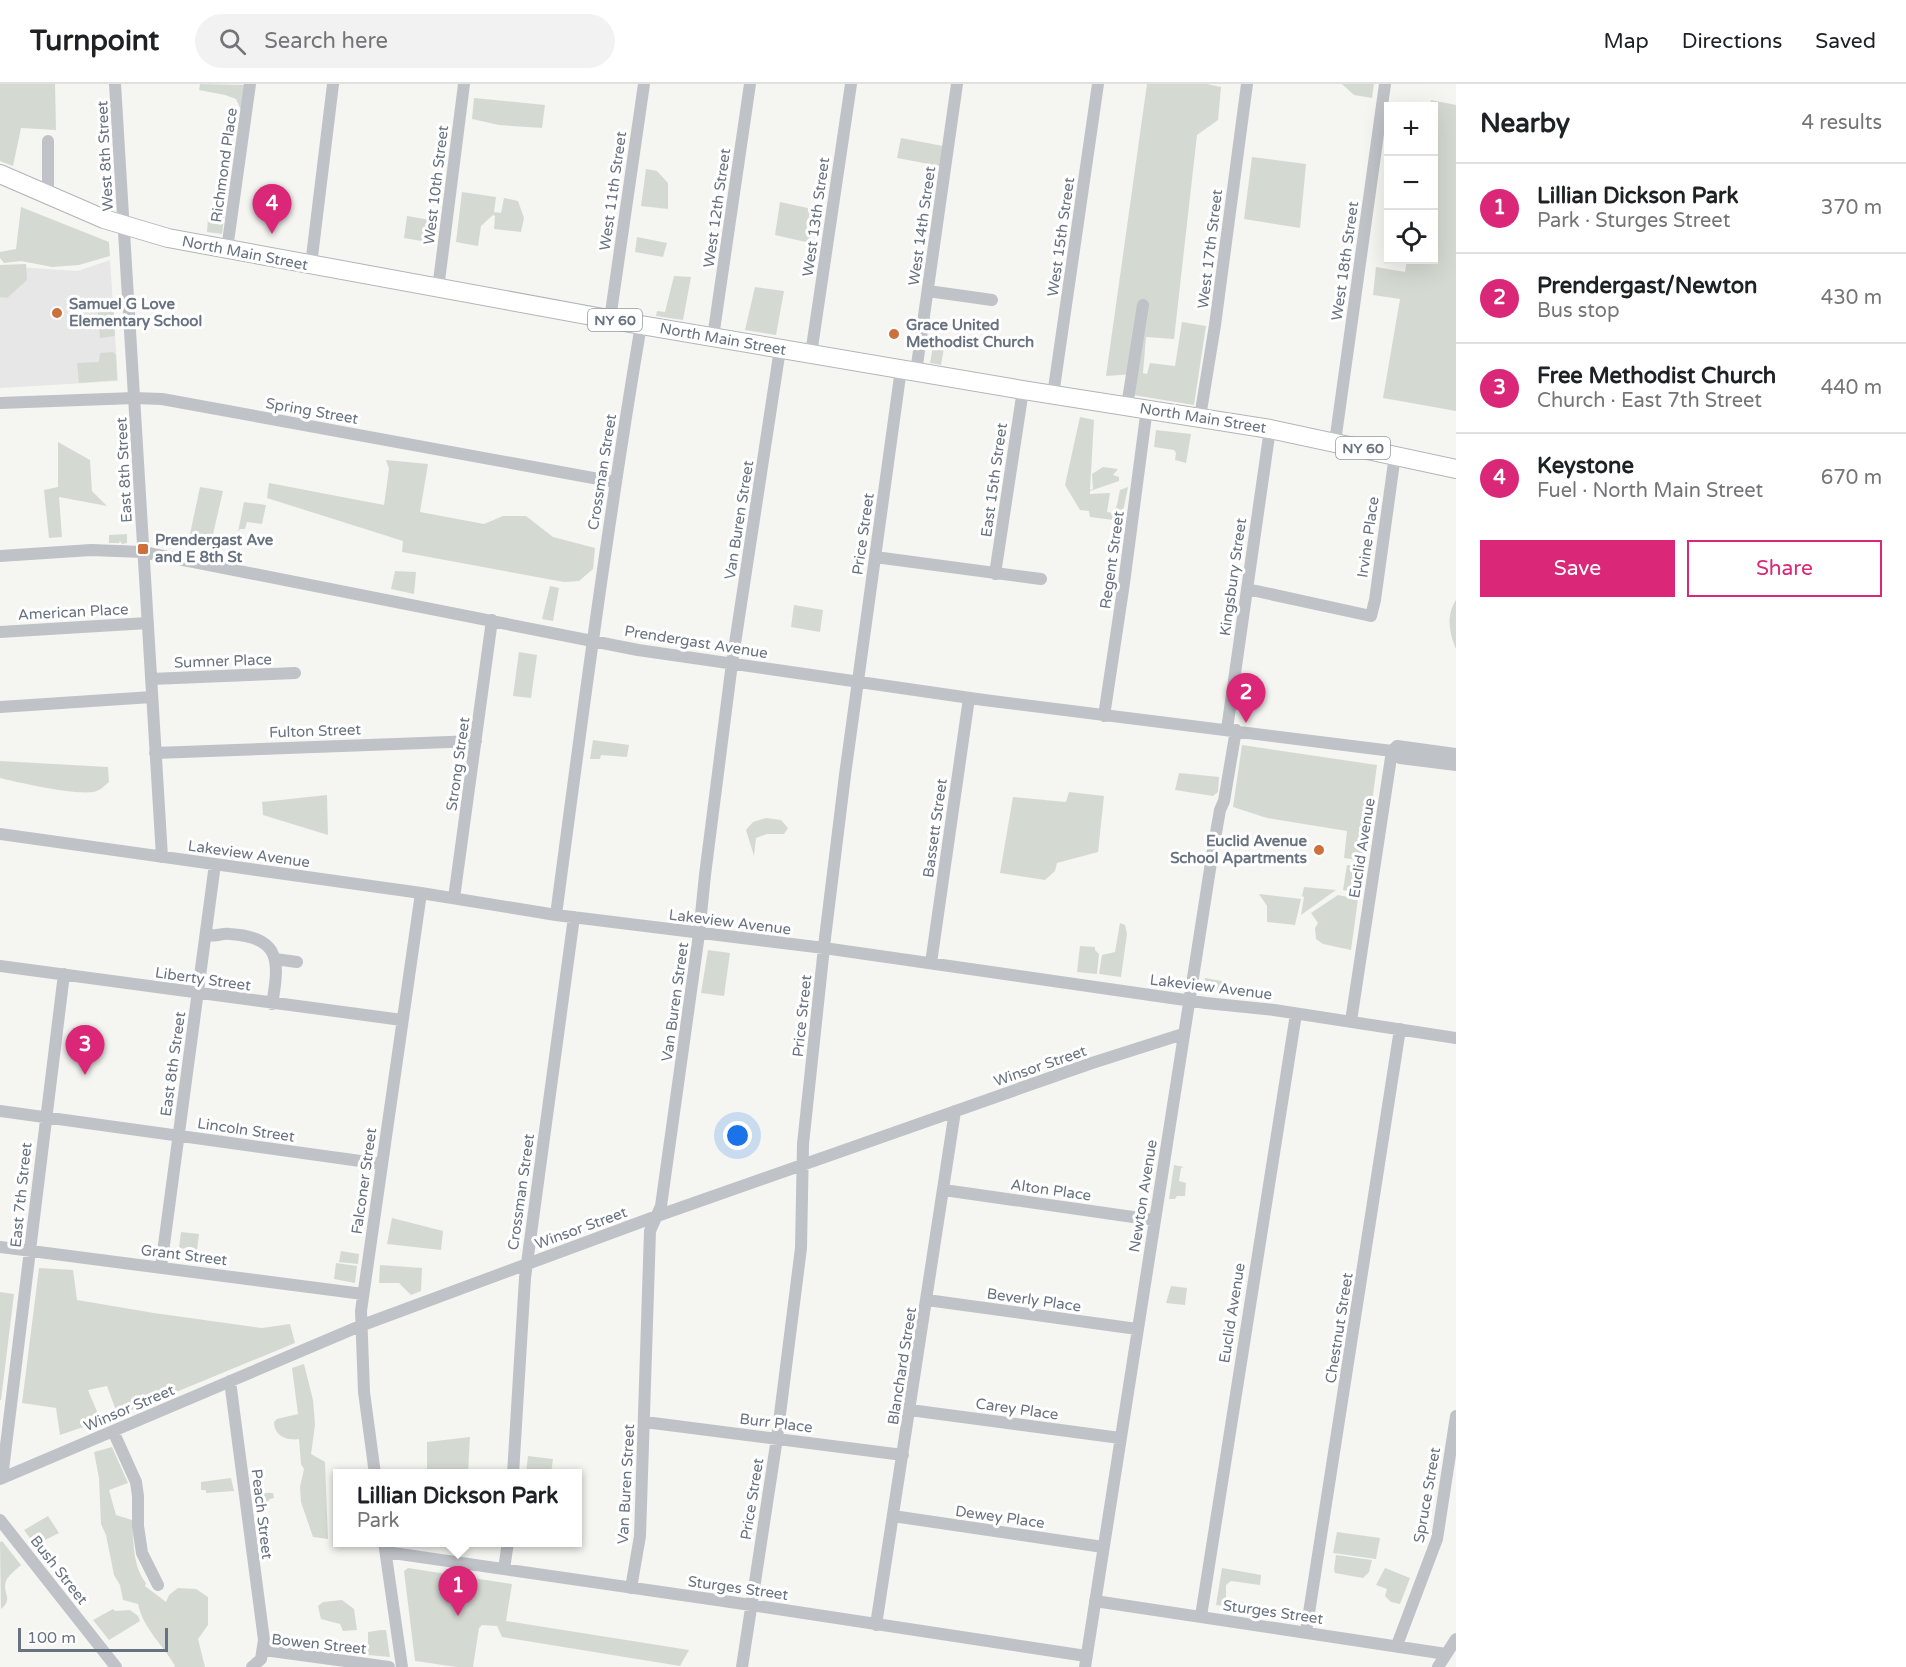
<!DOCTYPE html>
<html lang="en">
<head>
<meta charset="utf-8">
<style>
  :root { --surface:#fff; --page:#f2f2f2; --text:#202124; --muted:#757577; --line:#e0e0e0; --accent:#db2777 }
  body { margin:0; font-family:"Varela Round",sans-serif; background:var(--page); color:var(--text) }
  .controls { position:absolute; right:18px; top:18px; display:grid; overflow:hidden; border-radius:0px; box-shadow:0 6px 24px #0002 }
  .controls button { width:54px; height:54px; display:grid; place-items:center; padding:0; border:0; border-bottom:2px solid var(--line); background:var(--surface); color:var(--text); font:30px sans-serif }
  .scale { position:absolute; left:18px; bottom:15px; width:150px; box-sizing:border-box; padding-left:6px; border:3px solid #687280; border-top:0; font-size:16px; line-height:21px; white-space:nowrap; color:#687280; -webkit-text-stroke:4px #fff; paint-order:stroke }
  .you { position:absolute; left:738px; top:1052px; width:21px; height:21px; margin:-15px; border:4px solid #fff; border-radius:50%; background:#1a73e8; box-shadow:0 0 0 9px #1a73e833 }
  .badge { display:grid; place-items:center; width:39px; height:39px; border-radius:50%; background:var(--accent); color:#fff; font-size:20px; font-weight:700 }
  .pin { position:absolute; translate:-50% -50px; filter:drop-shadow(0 2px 3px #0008) }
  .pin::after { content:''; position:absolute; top:32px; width:21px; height:18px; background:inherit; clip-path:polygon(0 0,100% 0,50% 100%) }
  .popup { position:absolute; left:333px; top:1385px; width:249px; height:78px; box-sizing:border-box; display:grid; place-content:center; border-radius:0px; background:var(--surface); filter:drop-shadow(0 2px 4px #0005); font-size:20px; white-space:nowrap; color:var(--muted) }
  .popup b { font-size:22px; color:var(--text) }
  .popup::after { content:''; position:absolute; left:50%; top:100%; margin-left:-12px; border:12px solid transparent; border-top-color:var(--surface) }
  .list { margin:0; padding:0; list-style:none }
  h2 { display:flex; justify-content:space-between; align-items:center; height:78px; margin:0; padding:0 24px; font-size:26px }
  h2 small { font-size:20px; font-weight:400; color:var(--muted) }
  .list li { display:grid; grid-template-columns:39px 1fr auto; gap:18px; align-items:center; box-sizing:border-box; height:90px; padding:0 24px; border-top:2px solid var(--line) }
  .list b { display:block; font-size:22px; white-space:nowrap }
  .list p { margin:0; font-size:20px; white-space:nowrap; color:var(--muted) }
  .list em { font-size:20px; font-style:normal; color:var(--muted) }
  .actions { display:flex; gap:12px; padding:18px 24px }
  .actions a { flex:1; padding:14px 0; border:2px solid var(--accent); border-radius:0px; text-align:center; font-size:21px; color:var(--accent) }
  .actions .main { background:var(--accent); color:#fff }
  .icon { flex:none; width:33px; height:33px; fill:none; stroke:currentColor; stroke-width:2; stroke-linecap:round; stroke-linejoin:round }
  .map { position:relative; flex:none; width:1456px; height:1583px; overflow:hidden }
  header { display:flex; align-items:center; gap:36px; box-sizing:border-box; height:84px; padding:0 30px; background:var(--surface); border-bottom:2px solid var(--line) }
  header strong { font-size:28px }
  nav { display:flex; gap:33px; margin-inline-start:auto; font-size:21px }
  .search { width:420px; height:54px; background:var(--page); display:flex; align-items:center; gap:15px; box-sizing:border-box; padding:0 21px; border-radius:33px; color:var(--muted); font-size:22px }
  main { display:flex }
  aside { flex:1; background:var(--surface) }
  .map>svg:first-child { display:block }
</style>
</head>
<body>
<header>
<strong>Turnpoint</strong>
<div class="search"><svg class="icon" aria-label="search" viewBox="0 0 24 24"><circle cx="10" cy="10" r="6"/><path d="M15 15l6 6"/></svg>Search here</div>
<nav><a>Map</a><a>Directions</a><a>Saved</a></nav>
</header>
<main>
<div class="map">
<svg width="1456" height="1583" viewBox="0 0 1456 1583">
  <rect width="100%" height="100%" fill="#f5f5f2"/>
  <path fill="#e6e7e6" d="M110,176L118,297L0,304V182L78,187Z"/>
  <path fill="#d4dad2" d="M0,0H55L56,46L21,44L13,82L0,77Z
    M200,0L245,1L241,26L236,15L225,11L199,6Z
    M1147,0H1207L1221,3L1218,36L1197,51L1174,255L1146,253L1143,289L1147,290L1150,279L1175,282L1182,238L1206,242L1194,321L1133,311L1134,290L1106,292Z
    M1342,0H1374L1372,14L1354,11Z
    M474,14L545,21L542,44L499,41L472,35Z
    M1431,16L1456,21V327L1383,314L1400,215L1373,211L1376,183L1405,188L1407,176H1434V22H1430Z
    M901,54L943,62L940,82L897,74Z
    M1252,73L1306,80L1300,144L1244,135Z
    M646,85L657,87L668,99V125L641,122Z
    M462,108L496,113L494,128L501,129L504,114L518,117L524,134L521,148L494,145L495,132L493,131L481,142L478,162L456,158Z
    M780,118L817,126L810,159L775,151Z
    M21,123L109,158L110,172L79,181L52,183L21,177L4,179L0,174V168L16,165Z
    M223,127L225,128L222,150L207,148L208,134L221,135Z
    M407,132L436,137L433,159L404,154Z
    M637,153L667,159L663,173L635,168Z
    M26,180L27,196L7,214L0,213V181Z
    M674,192L691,193L683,236L656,232L657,227L665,228Z
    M755,203L784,207L776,251L745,246Z
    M110,215L113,217L115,252L100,254L97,217Z
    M934,257L945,258L941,281L930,279Z
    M113,268L116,271L117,296L79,299L77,279L99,278L100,269Z
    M1080,333L1094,336L1090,406L1093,405L1092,390L1103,383L1118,385L1113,391L1119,393V397L1090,407V410L1110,409L1107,428L1113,429L1117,421L1120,406L1128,403L1121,437L1090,433L1089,427L1080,426L1065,401Z
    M1156,346L1191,350L1186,379L1175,376L1176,369L1174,366L1154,363Z
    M58,358L90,376L92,407L107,422L59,413L62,453L49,454L44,406L58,403Z
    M386,376L428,380L420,428L484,440L503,432H526L553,453L595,464L593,485L579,497L564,498L402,468L403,457L267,414L269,399L384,421L389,385Z
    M200,403L223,407L211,459L189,455Z
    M244,418L266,421L262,440L247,438L245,445H240L238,448Z
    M127,450V459L122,460L120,457L119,459H109V451Z
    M395,487L416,488L414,510L391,505Z
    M550,502L559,504L553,537L542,535Z
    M1456,516V565C1449,549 1446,531 1456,516Z
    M794,521L823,526L820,548L791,543Z
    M519,568L537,571L531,614L513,612Z
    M593,656L629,661L627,673L601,671L600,675H590Z
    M1242,661L1377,681L1364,777L1344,774L1347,747L1267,734L1233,723Z
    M0,677L108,683L109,698C104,702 100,707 93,708C73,711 21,699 0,694Z
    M1179,689L1219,693L1218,708L1213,712L1175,706Z
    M1069,708L1104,712L1098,768L1057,779L1055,787L1045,796L1000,789L1013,713L1066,718Z
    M327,711L328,751L263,731L262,718Z
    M766,734L781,736L788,744L784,750H767L756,754L754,772L746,746L753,738Z
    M1347,781L1362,783L1359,810L1343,806Z
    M1304,803L1336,806L1301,831L1304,813L1302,812Z
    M1259,810L1301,815L1295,841L1267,838V822Z
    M1338,811L1358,815L1351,866L1323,860L1316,855L1315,844L1318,839L1311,829Z
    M1120,839L1125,841L1127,850L1121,893L1099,890L1102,871L1115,868Z
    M1080,862L1095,863V866L1099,870L1097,890L1077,888Z
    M708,866L730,869L724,912L701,909Z
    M1205,894L1227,898L1226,907L1204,905Z
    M1174,1081L1184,1083L1181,1084L1179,1097L1186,1099L1185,1112H1177L1175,1115H1169Z
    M392,1134L443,1147L441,1166L387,1160Z
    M181,1148L199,1150L197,1166L179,1164Z
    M341,1167L359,1170L358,1180L339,1178Z
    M336,1179L357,1182L355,1199L334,1195Z
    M380,1181L422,1184L421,1207L411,1211L399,1199H379Z
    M39,1184L73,1186L77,1216L154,1229L262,1244L290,1240L295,1259L118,1332L107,1302L88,1306L101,1337L60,1351L56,1324L22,1319Z
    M1171,1202L1187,1204L1185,1221L1166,1219Z
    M0,1208L14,1210L1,1316H0Z
    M304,1280L313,1316L315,1341L311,1370L325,1378L328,1455L313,1453L301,1418L300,1403L304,1385L301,1380L299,1355C287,1357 274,1352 274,1338L277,1335L298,1330L292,1284Z
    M470,1353L468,1389H427V1358Z
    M112,1363L128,1399L109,1406L116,1431L132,1436C134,1458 132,1481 146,1499L145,1502L166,1518L169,1511L178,1504L196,1505L208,1513V1541L198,1555L205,1583H174L175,1582C162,1559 144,1546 138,1520L123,1516L120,1501L114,1491L106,1451L101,1440L99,1394L94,1368Z
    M528,1372L553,1375L551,1389H526Z
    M231,1394L234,1407L206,1409V1406H201V1398Z
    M256,1403H260V1409H273L274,1414L270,1415L259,1426Z
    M48,1432L59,1449L35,1461L24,1446Z
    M1337,1448L1380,1454L1376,1475L1333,1469Z
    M2,1457L21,1481C17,1485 10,1490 7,1495C0,1508 15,1514 1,1525L0,1458Z
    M1336,1471L1372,1476L1369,1488L1363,1494L1335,1489L1334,1485Z
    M408,1484L512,1500L506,1537L689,1566L680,1582L502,1553L497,1542L482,1541L479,1544L473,1583H457L415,1577L404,1487Z
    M1222,1484L1261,1491L1260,1501L1231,1497L1226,1501V1515L1247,1519L1246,1524L1216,1521Z
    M1385,1484L1410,1494L1400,1520L1391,1518L1385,1512L1387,1505L1376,1501Z
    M342,1516L354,1525L357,1546L343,1547L340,1540L321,1535L318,1522L323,1518Z
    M113,1525L115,1527L130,1526L138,1532L140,1537L109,1556L93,1536Z
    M381,1546H386L390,1573L368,1571V1548Z"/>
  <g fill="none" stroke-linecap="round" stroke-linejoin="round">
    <g stroke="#b2b5b8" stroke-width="20">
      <path id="highway" d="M0,90L104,135L168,154L641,241L1023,306L1270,345L1456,385"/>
    </g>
    <path stroke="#bfc2c6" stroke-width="12" d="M115,0L162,773
      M48,57V112
      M227,165L250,0
      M311,181L333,0
      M438,205L464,0
      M928,207L992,216
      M610,235L644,0
      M713,253L750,0
      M811,270L851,0
      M916,288L957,0
      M1053,311L1098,0
      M0,319L134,314L162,315L615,398
      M1127,322L1143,221
      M1200,333L1215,241L1247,0
      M1335,358L1385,0
      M0,472L91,466L143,468L638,566L984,616L1392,667
      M875,473L1041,495
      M995,490L1023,306
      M1247,505L1371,532L1375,516L1395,371
      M0,548L148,539
      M151,595L295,589
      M0,623L152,613
      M1104,632L1124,499L1147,324
      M1227,645L1270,345
      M1392,667L1400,674L1456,681
      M1392,667L1397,662L1456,670
      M155,669L476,657
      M0,750L421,809L556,831L824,864L1206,919L1274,926L1456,954
      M454,814L492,536
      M556,831C582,634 608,437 641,241
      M206,851C215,853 221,849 230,850C280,853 280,876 272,920
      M275,875L297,878
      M931,879L969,614
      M0,882L402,936
      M1351,937L1392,667
      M0,1027L382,1080
      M944,1106L1154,1136
      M0,1163L363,1210
      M161,1183L215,780
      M927,1216L1137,1245
      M230,1297L264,1556L261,1575L252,1583
      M910,1326L1120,1354
      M645,1338L903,1371
      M113,1347L136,1398L138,1412V1442L142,1469L158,1501
      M375,1390L364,1308L361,1227L421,809
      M513,1390L525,1194L574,833
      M2,1394L64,890
      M0,1395L360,1242L657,1132L1092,979L1183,950
      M893,1432L1103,1463
      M0,1436L116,1583
      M384,1458L402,1583
      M386,1468L751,1521L1086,1572
      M504,1485L508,1458
      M631,1504L640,1452L650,1147L661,1122L699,850L705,791L732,579L780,265
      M1095,1517L1446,1570
      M1201,1532L1296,930
      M876,1541L955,1027
      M1306,1548L1400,945
      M1397,1561L1437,1455L1456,1332
      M264,1566L389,1583
      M742,1583L777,1354L801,1164L803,1060L825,854L845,691L901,285
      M1085,1583L1213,766L1220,726L1224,717L1236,646
      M1438,1583L1456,1555"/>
    <use href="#highway" stroke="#fff" stroke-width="18"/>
  </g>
  <g fill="#cd703b" stroke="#fff" stroke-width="2">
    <circle cx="57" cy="229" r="6"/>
    <circle cx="894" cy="250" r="6"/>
    <rect x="137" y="459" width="12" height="12" rx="3"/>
    <circle cx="1319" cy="766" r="6"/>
  </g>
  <g text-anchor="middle" stroke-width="6" stroke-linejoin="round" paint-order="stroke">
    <g fill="#fff" stroke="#959ca6" stroke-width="1.5">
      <rect x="588" y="225" width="54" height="22" rx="4.5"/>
      <rect x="1336" y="353" width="54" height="22" rx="4.5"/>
    </g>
    <g font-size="14" font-weight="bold" fill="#687280">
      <text x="615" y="241">NY 60</text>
      <text x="1363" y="369">NY 60</text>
    </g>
    <g font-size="15" fill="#687280" stroke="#fff">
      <text transform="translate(105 72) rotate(-93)" y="5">West 8th Street</text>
      <text transform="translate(224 81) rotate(-82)" y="5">Richmond Place</text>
      <text transform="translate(436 101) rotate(-83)" y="5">West 10th Street</text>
      <text transform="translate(613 107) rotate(-82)" y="5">West 11th Street</text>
      <text transform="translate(717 124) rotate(-82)" y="5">West 12th Street</text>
      <text transform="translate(816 133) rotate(-82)" y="5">West 13th Street</text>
      <text transform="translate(922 142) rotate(-82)" y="5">West 14th Street</text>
      <text transform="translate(1061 153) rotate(-82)" y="5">West 15th Street</text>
      <text transform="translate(1210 165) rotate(-83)" y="5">West 17th Street</text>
      <text transform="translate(245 169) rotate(11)" y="5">North Main Street</text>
      <text transform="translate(1345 177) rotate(-82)" y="5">West 18th Street</text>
      <text transform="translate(723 255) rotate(10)" y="5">North Main Street</text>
      <text transform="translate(312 327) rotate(10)" y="5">Spring Street</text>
      <text transform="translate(1203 334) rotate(9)" y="5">North Main Street</text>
      <text transform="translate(124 386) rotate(-93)" y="5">East 8th Street</text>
      <text transform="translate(602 388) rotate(-81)" y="5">Crossman Street</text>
      <text transform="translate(994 396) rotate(-82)" y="5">East 15th Street</text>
      <text transform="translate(739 436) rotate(-81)" y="5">Van Buren Street</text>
      <text transform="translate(863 450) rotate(-82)" y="5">Price Street</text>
      <text transform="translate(1368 453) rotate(-82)" y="5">Irvine Place</text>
      <text transform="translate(1112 476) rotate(-82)" y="5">Regent Street</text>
      <text transform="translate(1233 493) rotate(-82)" y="5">Kingsbury Street</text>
      <text transform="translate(73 528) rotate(-3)" y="5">American Place</text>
      <text transform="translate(696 558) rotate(9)" y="5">Prendergast Avenue</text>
      <text transform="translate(223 577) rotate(-2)" y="5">Sumner Place</text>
      <text transform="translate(315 647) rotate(-2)" y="5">Fulton Street</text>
      <text transform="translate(458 680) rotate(-82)" y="5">Strong Street</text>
      <text transform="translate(935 744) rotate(-82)" y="5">Bassett Street</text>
      <text transform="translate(1362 764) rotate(-81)" y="5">Euclid Avenue</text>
      <text transform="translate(249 770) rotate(8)" y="5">Lakeview Avenue</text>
      <text transform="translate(730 838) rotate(7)" y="5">Lakeview Avenue</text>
      <text transform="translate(203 895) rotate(8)" y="5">Liberty Street</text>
      <text transform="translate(1211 903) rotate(7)" y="5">Lakeview Avenue</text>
      <text transform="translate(675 918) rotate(-82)" y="5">Van Buren Street</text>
      <text transform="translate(802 932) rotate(-84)" y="5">Price Street</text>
      <text transform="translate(173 980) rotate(-82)" y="5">East 8th Street</text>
      <text transform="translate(1040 982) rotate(-19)" y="5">Winsor Street</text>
      <text transform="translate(246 1046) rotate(8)" y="5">Lincoln Street</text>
      <text transform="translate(364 1097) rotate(-82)" y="5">Falconer Street</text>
      <text transform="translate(1051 1106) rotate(8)" y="5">Alton Place</text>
      <text transform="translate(521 1108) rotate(-82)" y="5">Crossman Street</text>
      <text transform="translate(21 1111) rotate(-84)" y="5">East 7th Street</text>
      <text transform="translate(1143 1112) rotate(-81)" y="5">Newton Avenue</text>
      <text transform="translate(581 1144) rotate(-20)" y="5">Winsor Street</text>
      <text transform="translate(184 1171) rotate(7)" y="5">Grant Street</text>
      <text transform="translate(1034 1216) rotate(8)" y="5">Beverly Place</text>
      <text transform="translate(1232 1229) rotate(-81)" y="5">Euclid Avenue</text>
      <text transform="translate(1339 1244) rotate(-81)" y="5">Chestnut Street</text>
      <text transform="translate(902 1282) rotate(-81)" y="5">Blanchard Street</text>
      <text transform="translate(129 1324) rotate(-23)" y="5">Winsor Street</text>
      <text transform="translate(1017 1325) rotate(8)" y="5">Carey Place</text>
      <text transform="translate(776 1339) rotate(7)" y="5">Burr Place</text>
      <text transform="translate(626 1400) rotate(-87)" y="5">Van Buren Street</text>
      <text transform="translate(1427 1411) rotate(-80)" y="5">Spruce Street</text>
      <text transform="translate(752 1415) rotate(-81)" y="5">Price Street</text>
      <text transform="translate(262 1430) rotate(83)" y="5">Peach Street</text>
      <text transform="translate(1000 1433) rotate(8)" y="5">Dewey Place</text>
      <text transform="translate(59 1486) rotate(52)" y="5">Bush Street</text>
      <text transform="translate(738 1504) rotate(8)" y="5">Sturges Street</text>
      <text transform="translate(1273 1528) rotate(8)" y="5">Sturges Street</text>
      <text transform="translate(319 1560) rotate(6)" y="5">Bowen Street</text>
    </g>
    <g font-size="15" font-weight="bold" fill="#687280" stroke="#fff" text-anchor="start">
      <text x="69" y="225">Samuel G Love<tspan x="69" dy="17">Elementary School</tspan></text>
      <text x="906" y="246">Grace United<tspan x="906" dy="17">Methodist Church</tspan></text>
      <text x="155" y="461">Prendergast Ave<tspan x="155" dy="17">and E 8th St</tspan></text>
      <text x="1307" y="762" text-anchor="end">Euclid Avenue<tspan x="1307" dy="17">School Apartments</tspan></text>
    </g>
  </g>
</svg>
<div class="controls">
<button>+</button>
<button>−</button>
<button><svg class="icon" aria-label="locate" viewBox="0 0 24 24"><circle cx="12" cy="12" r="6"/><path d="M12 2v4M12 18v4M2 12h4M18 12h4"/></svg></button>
</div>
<div class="scale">100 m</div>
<div class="you"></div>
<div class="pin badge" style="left:458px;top:1532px">1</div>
<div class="popup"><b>Lillian Dickson Park</b>Park</div>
<div class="pin badge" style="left:1246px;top:639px">2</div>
<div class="pin badge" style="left:85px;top:991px">3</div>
<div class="pin badge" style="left:272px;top:150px">4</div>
</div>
<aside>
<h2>Nearby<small>4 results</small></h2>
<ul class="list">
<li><span class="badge">1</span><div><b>Lillian Dickson Park</b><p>Park · Sturges Street</p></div><em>370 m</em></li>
<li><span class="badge">2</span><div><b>Prendergast/Newton</b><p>Bus stop</p></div><em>430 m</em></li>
<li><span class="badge">3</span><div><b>Free Methodist Church</b><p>Church · East 7th Street</p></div><em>440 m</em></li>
<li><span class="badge">4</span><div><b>Keystone</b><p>Fuel · North Main Street</p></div><em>670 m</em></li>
</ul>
<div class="actions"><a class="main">Save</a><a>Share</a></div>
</aside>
</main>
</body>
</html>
